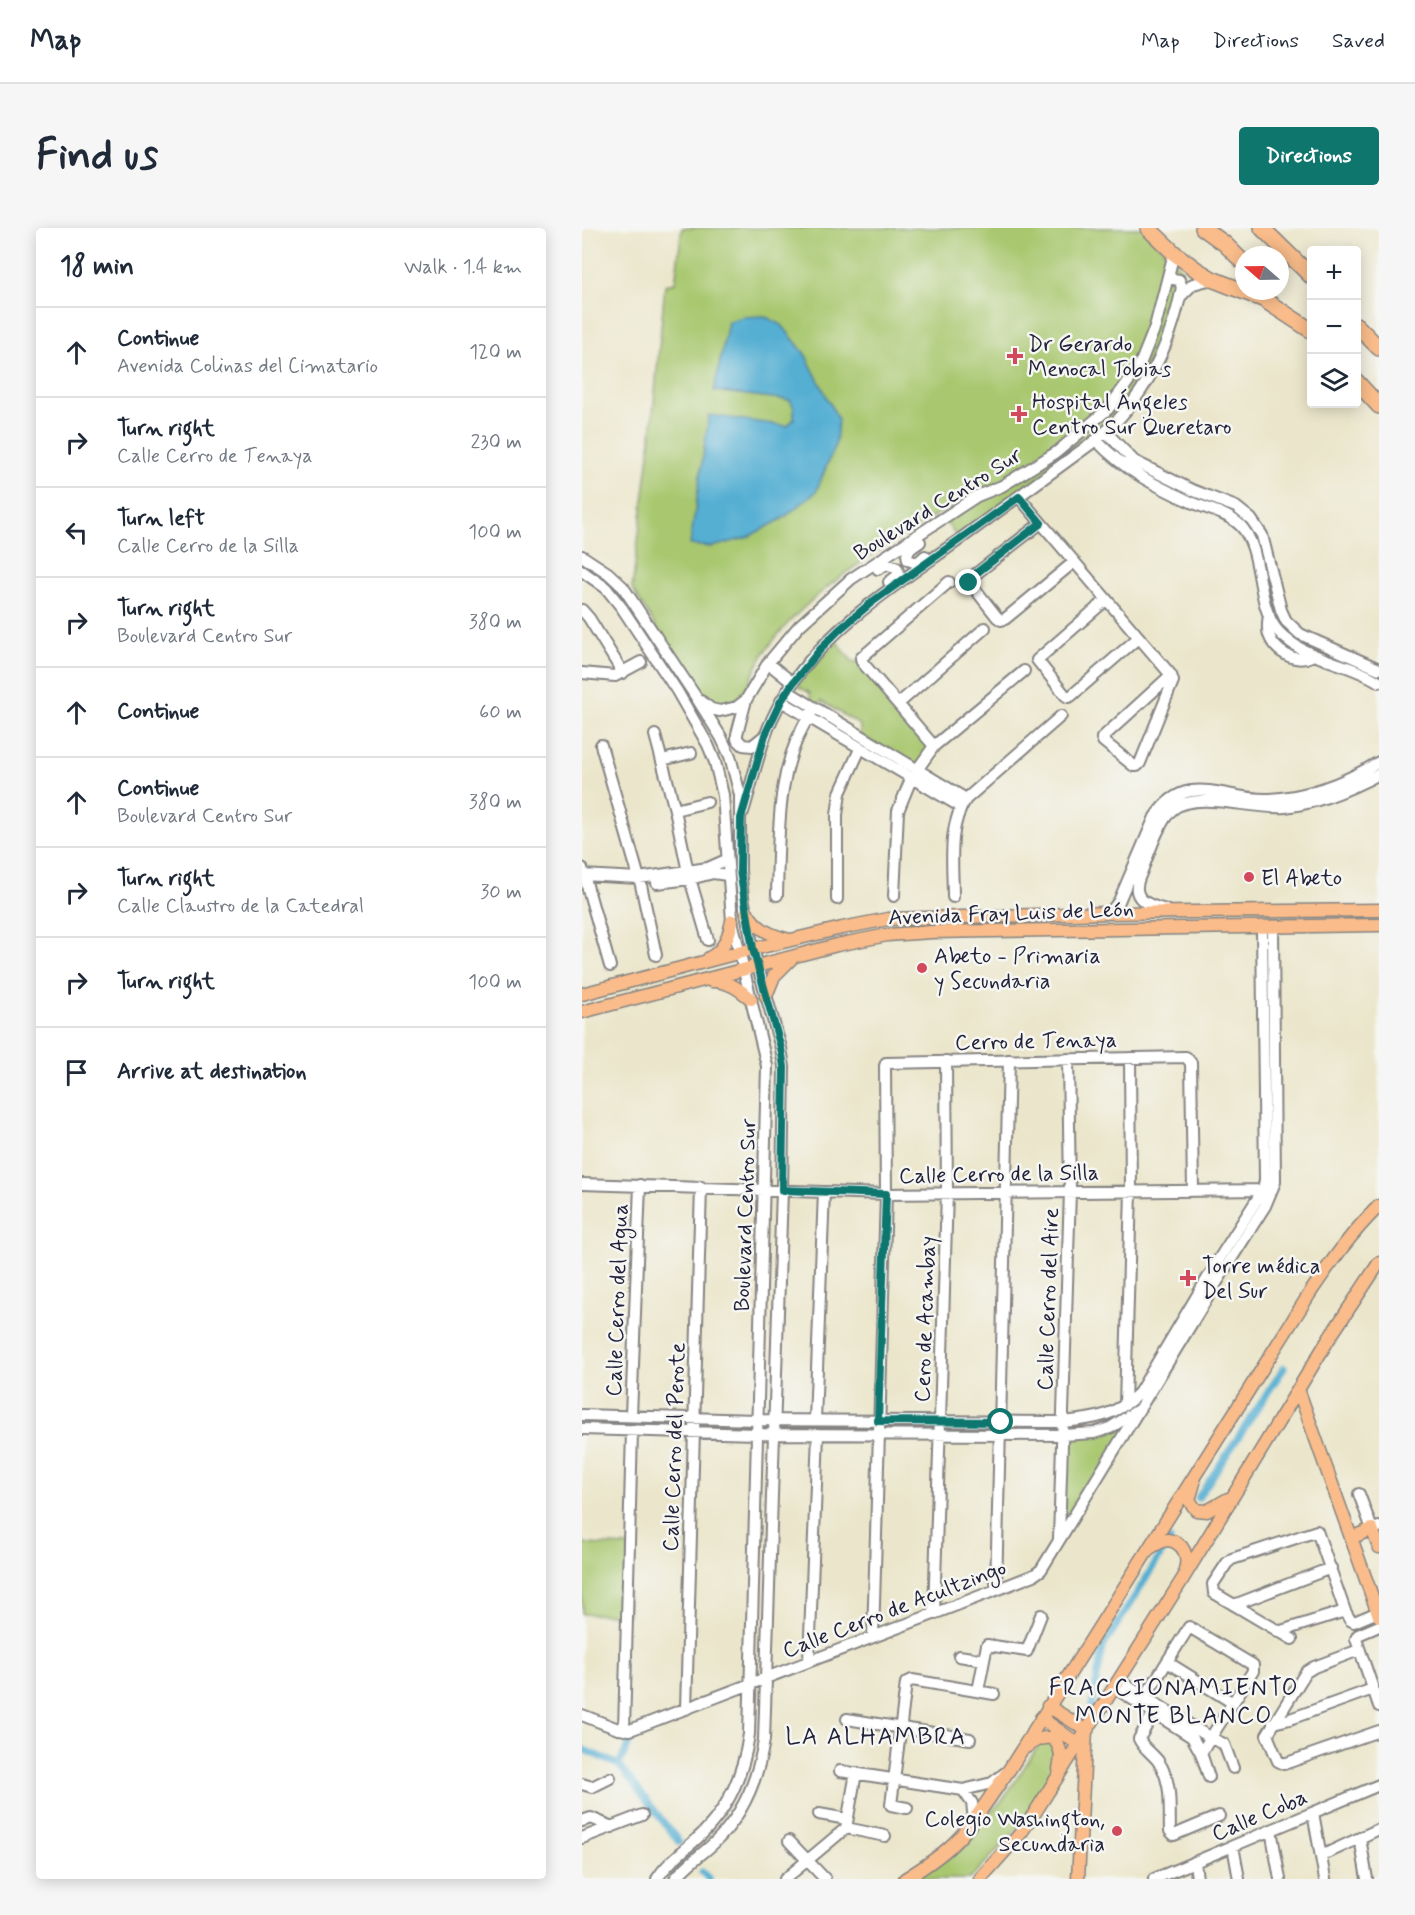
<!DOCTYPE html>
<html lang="en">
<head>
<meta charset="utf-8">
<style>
  :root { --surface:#fff; --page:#f6f6f7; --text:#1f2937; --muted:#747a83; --line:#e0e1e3; --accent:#0f766e }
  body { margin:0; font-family:Mynerve,sans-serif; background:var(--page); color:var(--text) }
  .controls { position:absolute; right:18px; top:18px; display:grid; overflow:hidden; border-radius:6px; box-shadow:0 3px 15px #0003 }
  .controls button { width:54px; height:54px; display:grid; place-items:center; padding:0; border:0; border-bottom:2px solid var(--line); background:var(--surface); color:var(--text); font:30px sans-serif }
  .compass { position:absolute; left:653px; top:18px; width:54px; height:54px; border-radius:50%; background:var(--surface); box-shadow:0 3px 15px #0003; rotate:290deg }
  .stop { position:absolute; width:18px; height:18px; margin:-14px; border:4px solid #0f766e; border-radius:50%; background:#fff }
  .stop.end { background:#0f766e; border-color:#fff; box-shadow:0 2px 6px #0008 }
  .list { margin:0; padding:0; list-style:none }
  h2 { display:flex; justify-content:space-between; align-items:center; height:78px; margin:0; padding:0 24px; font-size:26px }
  h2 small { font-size:20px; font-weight:400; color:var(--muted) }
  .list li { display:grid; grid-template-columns:39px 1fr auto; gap:18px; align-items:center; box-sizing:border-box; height:90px; padding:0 24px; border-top:2px solid var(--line) }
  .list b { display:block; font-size:22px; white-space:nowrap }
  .list p { margin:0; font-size:20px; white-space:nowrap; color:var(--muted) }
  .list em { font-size:20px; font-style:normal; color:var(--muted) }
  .icon { flex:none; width:33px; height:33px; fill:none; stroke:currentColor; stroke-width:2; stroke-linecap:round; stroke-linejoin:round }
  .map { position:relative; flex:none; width:797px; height:1651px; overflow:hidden; border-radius:6px }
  header { display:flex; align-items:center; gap:36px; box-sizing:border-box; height:84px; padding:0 30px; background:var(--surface); border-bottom:2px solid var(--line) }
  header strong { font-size:28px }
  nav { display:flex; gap:33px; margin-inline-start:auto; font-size:21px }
  .intro { display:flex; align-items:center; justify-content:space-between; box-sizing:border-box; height:144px; padding:0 36px }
  h1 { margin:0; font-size:42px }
  .button { padding:15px 27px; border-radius:6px; background:var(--accent); color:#fff; font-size:21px; font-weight:700 }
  main { display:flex; gap:36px; padding:0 36px }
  aside { flex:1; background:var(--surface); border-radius:6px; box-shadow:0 3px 15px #0003 }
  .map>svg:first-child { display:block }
</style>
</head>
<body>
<header>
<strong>Map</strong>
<nav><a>Map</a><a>Directions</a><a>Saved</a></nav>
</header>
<div class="intro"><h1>Find us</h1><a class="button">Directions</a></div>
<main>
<aside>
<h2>18 min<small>Walk · 1.4 km</small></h2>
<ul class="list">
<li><svg class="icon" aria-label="ahead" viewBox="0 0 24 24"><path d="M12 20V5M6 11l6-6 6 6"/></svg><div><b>Continue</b><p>Avenida Colinas del Cimatario</p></div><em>120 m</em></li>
<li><svg class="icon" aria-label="right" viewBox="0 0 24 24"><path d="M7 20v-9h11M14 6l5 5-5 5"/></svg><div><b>Turn right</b><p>Calle Cerro de Tenaya</p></div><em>230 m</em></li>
<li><svg class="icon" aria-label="left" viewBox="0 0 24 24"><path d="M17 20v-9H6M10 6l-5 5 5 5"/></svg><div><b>Turn left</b><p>Calle Cerro de la Silla</p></div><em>100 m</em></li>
<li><svg class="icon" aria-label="right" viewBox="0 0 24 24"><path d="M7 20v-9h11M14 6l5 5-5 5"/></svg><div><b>Turn right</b><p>Boulevard Centro Sur</p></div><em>380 m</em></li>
<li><svg class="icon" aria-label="ahead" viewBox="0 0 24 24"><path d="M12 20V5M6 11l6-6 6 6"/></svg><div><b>Continue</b></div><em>60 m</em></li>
<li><svg class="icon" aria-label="ahead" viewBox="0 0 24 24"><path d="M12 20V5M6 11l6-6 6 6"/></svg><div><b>Continue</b><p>Boulevard Centro Sur</p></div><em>380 m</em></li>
<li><svg class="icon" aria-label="right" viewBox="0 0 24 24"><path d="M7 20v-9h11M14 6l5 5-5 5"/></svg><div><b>Turn right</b><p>Calle Claustro de la Catedral</p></div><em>30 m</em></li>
<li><svg class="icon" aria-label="right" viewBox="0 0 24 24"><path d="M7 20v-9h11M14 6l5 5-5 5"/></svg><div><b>Turn right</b></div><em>100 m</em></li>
<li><svg class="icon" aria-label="arrive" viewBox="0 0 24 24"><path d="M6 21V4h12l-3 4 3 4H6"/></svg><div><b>Arrive at destination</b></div></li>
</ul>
</aside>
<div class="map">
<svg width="797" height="1651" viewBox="0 0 797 1651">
  <rect width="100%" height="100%" fill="#f6f6f2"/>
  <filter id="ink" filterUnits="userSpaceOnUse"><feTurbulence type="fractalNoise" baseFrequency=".0167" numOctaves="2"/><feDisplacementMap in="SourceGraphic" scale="12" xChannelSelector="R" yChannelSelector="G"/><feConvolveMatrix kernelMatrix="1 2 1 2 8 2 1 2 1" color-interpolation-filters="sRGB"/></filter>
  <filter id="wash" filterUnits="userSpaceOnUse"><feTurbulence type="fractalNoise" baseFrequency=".008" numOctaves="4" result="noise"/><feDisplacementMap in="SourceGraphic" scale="24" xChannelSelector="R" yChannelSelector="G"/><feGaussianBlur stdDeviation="1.35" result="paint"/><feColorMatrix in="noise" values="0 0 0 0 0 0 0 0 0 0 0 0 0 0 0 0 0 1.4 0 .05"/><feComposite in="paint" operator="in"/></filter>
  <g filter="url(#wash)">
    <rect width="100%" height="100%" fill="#ebe6cb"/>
    <path fill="#a8c76e" stroke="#657454" stroke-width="1.5" d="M100,0H559C567,9 597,34 600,42L580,125L541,187L377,312L362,291L394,263C336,299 266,336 217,384C204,396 193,410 182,425C173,439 167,462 154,471C142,480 126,474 116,465L50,361L68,218L83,57L93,55Z
      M255,414L270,433L279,435L352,518L335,542L278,508V497L239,473L237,483L229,478L228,465L215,458L225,444Z
      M559,1180L477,1311L481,1207L512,1205Z
      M0,1316L47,1318L46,1387L0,1386Z
      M466,1514L475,1520L472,1547L433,1603L390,1649L388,1651H329L360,1630L420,1573L457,1517Z"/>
    <path fill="#55afd3" stroke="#3c6887" stroke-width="1.5" d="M182,88L200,97L223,126L256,191L254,215L234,264L200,291L164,310L130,319L108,317L127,187L205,198L212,191V180L208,172L132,163L146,94L160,89Z"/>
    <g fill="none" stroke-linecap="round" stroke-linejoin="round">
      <path stroke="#55afd3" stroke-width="7" d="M616,1270L702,1140
        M507,1493L521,1419L588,1312
        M0,1521L37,1537L97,1614
        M37,1537L49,1511
        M120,1644L127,1651"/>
    </g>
  </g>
  <g filter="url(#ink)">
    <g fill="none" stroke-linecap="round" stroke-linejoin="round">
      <g stroke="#868483" stroke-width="14">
        <path id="minor" d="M598,69L611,56L630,51
          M524,204L552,233L610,262L654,279L669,291L680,307L699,382L704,393L718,406L797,441
          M514,212C542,242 572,257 609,274C625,281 645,285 658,297C682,321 673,377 696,403C723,433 765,433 797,454
          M437,269L589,447
          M459,295L386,352L415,389L419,392L423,391L492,334
          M338,314L328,321L325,326L326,332L335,335L343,328
          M0,328L26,345L41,359L114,469L139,509L148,528L158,567V643L161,669L171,721L199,820L202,839L200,962L182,1512C176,1551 161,1588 131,1616C118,1628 104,1637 93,1651
          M296,341L305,336L315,340C318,348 313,350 307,354
          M0,343L24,360L40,380L95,463L126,517L133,534L141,567L150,693L185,838L167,1506C162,1543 148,1578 121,1605C106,1620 86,1633 75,1651
          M524,372L455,432L483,467L486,469L489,468L556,410
          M0,382L7,390L41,445
          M687,387C686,393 685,401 687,407C693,424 713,436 730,428
          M186,435L211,455
          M0,445L33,448L59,434
          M589,447L591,453L558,535L555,538H552L521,513L520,510Z
          M205,463L384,571
          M164,472L155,506V511L161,517L170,518L181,509
          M119,473L129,481L138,483L155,479L164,472L186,435L217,398L269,351L395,268L420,258L475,224L526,181L557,139L573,99L592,25
          M199,473L379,579
          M316,476L403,400
          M73,507L93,582L106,644L126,712
          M19,517L59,657L74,727
          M352,518L280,434L279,430L367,354
          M80,532L109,525
          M335,542L352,518L442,443
          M93,582L125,574
          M161,584C173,546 179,507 200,472C239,403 311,359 374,314C421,280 467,246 514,212C561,174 589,118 600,59L597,52L586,50
          M0,640L28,738
          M0,647L57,650L126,640L144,632
          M75,655L108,651L131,645L145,647
          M195,667C197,606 193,537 230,484
          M312,668L316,583L329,551
          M371,669C371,637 365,599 384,571L479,488
          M255,671V587L258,565L278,521
          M584,682C568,678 548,672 557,650C565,632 576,593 591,581C615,562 672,582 703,579C736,575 767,562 797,546
          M528,685L537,673L573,589C605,541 642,573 687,571C726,569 764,554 797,534
          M0,956L304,966L688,962
          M543,1177L549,963L548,830
          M0,1187L175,1192L481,1194C512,1191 534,1188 557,1165L637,1031L681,962L683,952L680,699
          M49,1188L58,957
          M233,1192L242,964
          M0,1201L175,1206L481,1207L512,1205L528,1200L556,1182
          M777,1266L790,1301L797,1299
          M477,1311L488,963L486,831
          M414,1362L427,832
          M652,1377L749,1340
          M352,1386L365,965L364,833
          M797,1398L776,1407L774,1411L797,1478
          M696,1404L763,1383
          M291,1409L304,966L303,838L304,835L604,829L609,835L611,962
          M710,1411L632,1365L631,1356L645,1335L650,1331L735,1303L763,1383L768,1392L772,1394L796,1384
          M777,1422L732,1439L724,1444L685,1507L696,1533L702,1536L797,1503
          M377,1428L402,1432
          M227,1433L236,1206
          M585,1434L651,1475
          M537,1453L629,1510L642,1516L651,1540
          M533,1460L610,1509L619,1525L627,1549
          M396,1463L405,1417L445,1423L459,1387
          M563,1469L607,1399L671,1437V1443L619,1525
          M576,1477L557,1511C561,1520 570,1525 576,1533C591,1554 587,1579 588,1603L592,1607L637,1588
          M104,1481L119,959
          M0,1487L36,1501L48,1502L414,1362L452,1347L459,1342L646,1036L683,978L693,954L691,699
          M265,1491L388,1511
          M691,1495L708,1491L791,1461
          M42,1502L50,1203
          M258,1543L381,1562L410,1555L423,1545
          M0,1556L10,1559L28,1550
          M381,1562L390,1575L392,1592
          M325,1580L309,1577L324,1455L330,1452L412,1466
          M731,1585L743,1651
          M237,1586L265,1591
          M0,1593L9,1590L30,1599
          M264,1600L303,1608
          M689,1602L698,1651
          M0,1610L60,1587
          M778,1610L785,1651
          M207,1613L243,1651
          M651,1618L657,1651
          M739,1628L797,1601
          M613,1634L615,1651
          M203,1651L264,1600L274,1545
          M572,1651L797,1557"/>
      </g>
      <g stroke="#868483" stroke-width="15">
        <path id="major" d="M165,684C174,701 190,708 208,712
          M127,730C142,723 147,708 150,693
          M129,753C146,753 156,760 169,771
          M0,766L171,721L260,700L306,691L528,685L797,682
          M184,768L192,748L210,730
          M0,784L255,717L305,707L350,704L797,697
          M716,1161L797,1388
          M612,1255L607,1272L614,1282L625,1283L646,1271
          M769,1310L790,1301L797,1319
          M568,1320C573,1317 580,1312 586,1312C602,1314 607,1329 603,1342
          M466,1478L504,1502L496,1651
          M459,1490L500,1519
          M444,1519C454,1512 459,1509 471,1510C480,1521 480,1528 477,1541
          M323,1651C341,1640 361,1627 376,1611C395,1591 410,1565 427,1542L728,1065C749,1034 770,1004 797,978
          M398,1651L438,1606L452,1586L600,1352L748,1109L797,1035"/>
      </g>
      <g stroke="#868483" stroke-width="18">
        <path id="highway" d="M566,0L592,25L615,42L630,51L681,71L730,103
          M621,0L643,16L662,35
          M680,0L730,49
          M774,97L797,120
          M774,153L797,178"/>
      </g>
      <use href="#minor" stroke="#fff" stroke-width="10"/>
      <use href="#major" stroke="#f9bc8a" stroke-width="12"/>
      <use href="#highway" stroke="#f9bc8a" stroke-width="15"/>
    </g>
  </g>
  <g fill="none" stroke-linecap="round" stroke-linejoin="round" filter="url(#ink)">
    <path stroke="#0f766e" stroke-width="8" d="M387,355L388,350L459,295L437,269L290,374L257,402L242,417L211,455L199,473L183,507L159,590L158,643L171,721L199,820L202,839L200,962L304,966L296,1193L419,1194"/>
  </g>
  <g fill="#d1495b" stroke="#f6f6f2" stroke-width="2">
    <path d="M430 119h6v6h6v6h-6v6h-6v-6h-6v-6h6z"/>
    <path d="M434 177h6v6h6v6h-6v6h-6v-6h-6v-6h6z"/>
    <circle cx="667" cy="649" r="6"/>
    <circle cx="340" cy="740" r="6"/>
    <path d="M603 1041h6v6h6v6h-6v6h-6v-6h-6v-6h6z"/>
    <circle cx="535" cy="1603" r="6"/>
  </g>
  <g text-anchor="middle" stroke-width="5" stroke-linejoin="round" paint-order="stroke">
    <g font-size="22" fill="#22223b" stroke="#f6f6f2" text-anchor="start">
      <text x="446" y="123">Dr Gerardo<tspan x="446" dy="25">Menocal Tobias</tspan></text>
      <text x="450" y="181">Hospital Ángeles<tspan x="450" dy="25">Centro Sur Queretaro</tspan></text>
      <text x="679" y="657">El Abeto</text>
      <text x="352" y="735">Abeto - Primaria<tspan x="352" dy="25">y Secundaria</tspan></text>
      <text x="620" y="1045">Torre médica<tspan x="620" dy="25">Del Sur</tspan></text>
      <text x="523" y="1598" text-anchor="end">Colegio Washington,<tspan x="523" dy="25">Secundaria</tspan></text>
    </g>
    <g font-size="22" fill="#22223b" stroke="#f6f6f2">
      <text transform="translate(355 275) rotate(-32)" y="8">Boulevard Centro Sur</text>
      <text transform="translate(429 684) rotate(-2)" y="8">Avenida Fray Luis de León</text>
      <text transform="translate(454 812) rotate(-1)" y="8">Cerro de Tenaya</text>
      <text transform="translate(417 945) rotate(-1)" y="8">Calle Cerro de la Silla</text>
      <text transform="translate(162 987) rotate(-88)" y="8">Boulevard Centro Sur</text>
      <text transform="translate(465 1071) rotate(-88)" y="8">Calle Cerro del Aire</text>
      <text transform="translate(34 1072) rotate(-88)" y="8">Calle Cerro del Agua</text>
      <text transform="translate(342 1091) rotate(-88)" y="8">Cero de Acambay</text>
      <text transform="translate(91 1219) rotate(-88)" y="8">Calle Cerro del Perote</text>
      <text transform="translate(312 1380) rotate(-21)" y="8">Calle Cerro de Acultzingo</text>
      <text transform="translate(677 1586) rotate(-23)" y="8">Calle Coba</text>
    </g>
    <g font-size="24" letter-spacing="1.5" fill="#22223b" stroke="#f6f6f2">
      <text x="592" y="1467">FRACCIONAMIENTO<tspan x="592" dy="28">MONTE BLANCO</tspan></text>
      <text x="294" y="1516">LA ALHAMBRA</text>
    </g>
  </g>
</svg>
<div class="controls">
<button>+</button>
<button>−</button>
<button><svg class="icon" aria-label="layers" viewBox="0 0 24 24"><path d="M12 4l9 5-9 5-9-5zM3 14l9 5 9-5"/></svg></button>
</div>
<svg class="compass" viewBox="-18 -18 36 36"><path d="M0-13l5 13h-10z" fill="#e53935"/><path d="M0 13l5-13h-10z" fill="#747a83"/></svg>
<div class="stop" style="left:419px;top:1194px"></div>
<div class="stop end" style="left:387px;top:355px"></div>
</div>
</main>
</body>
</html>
